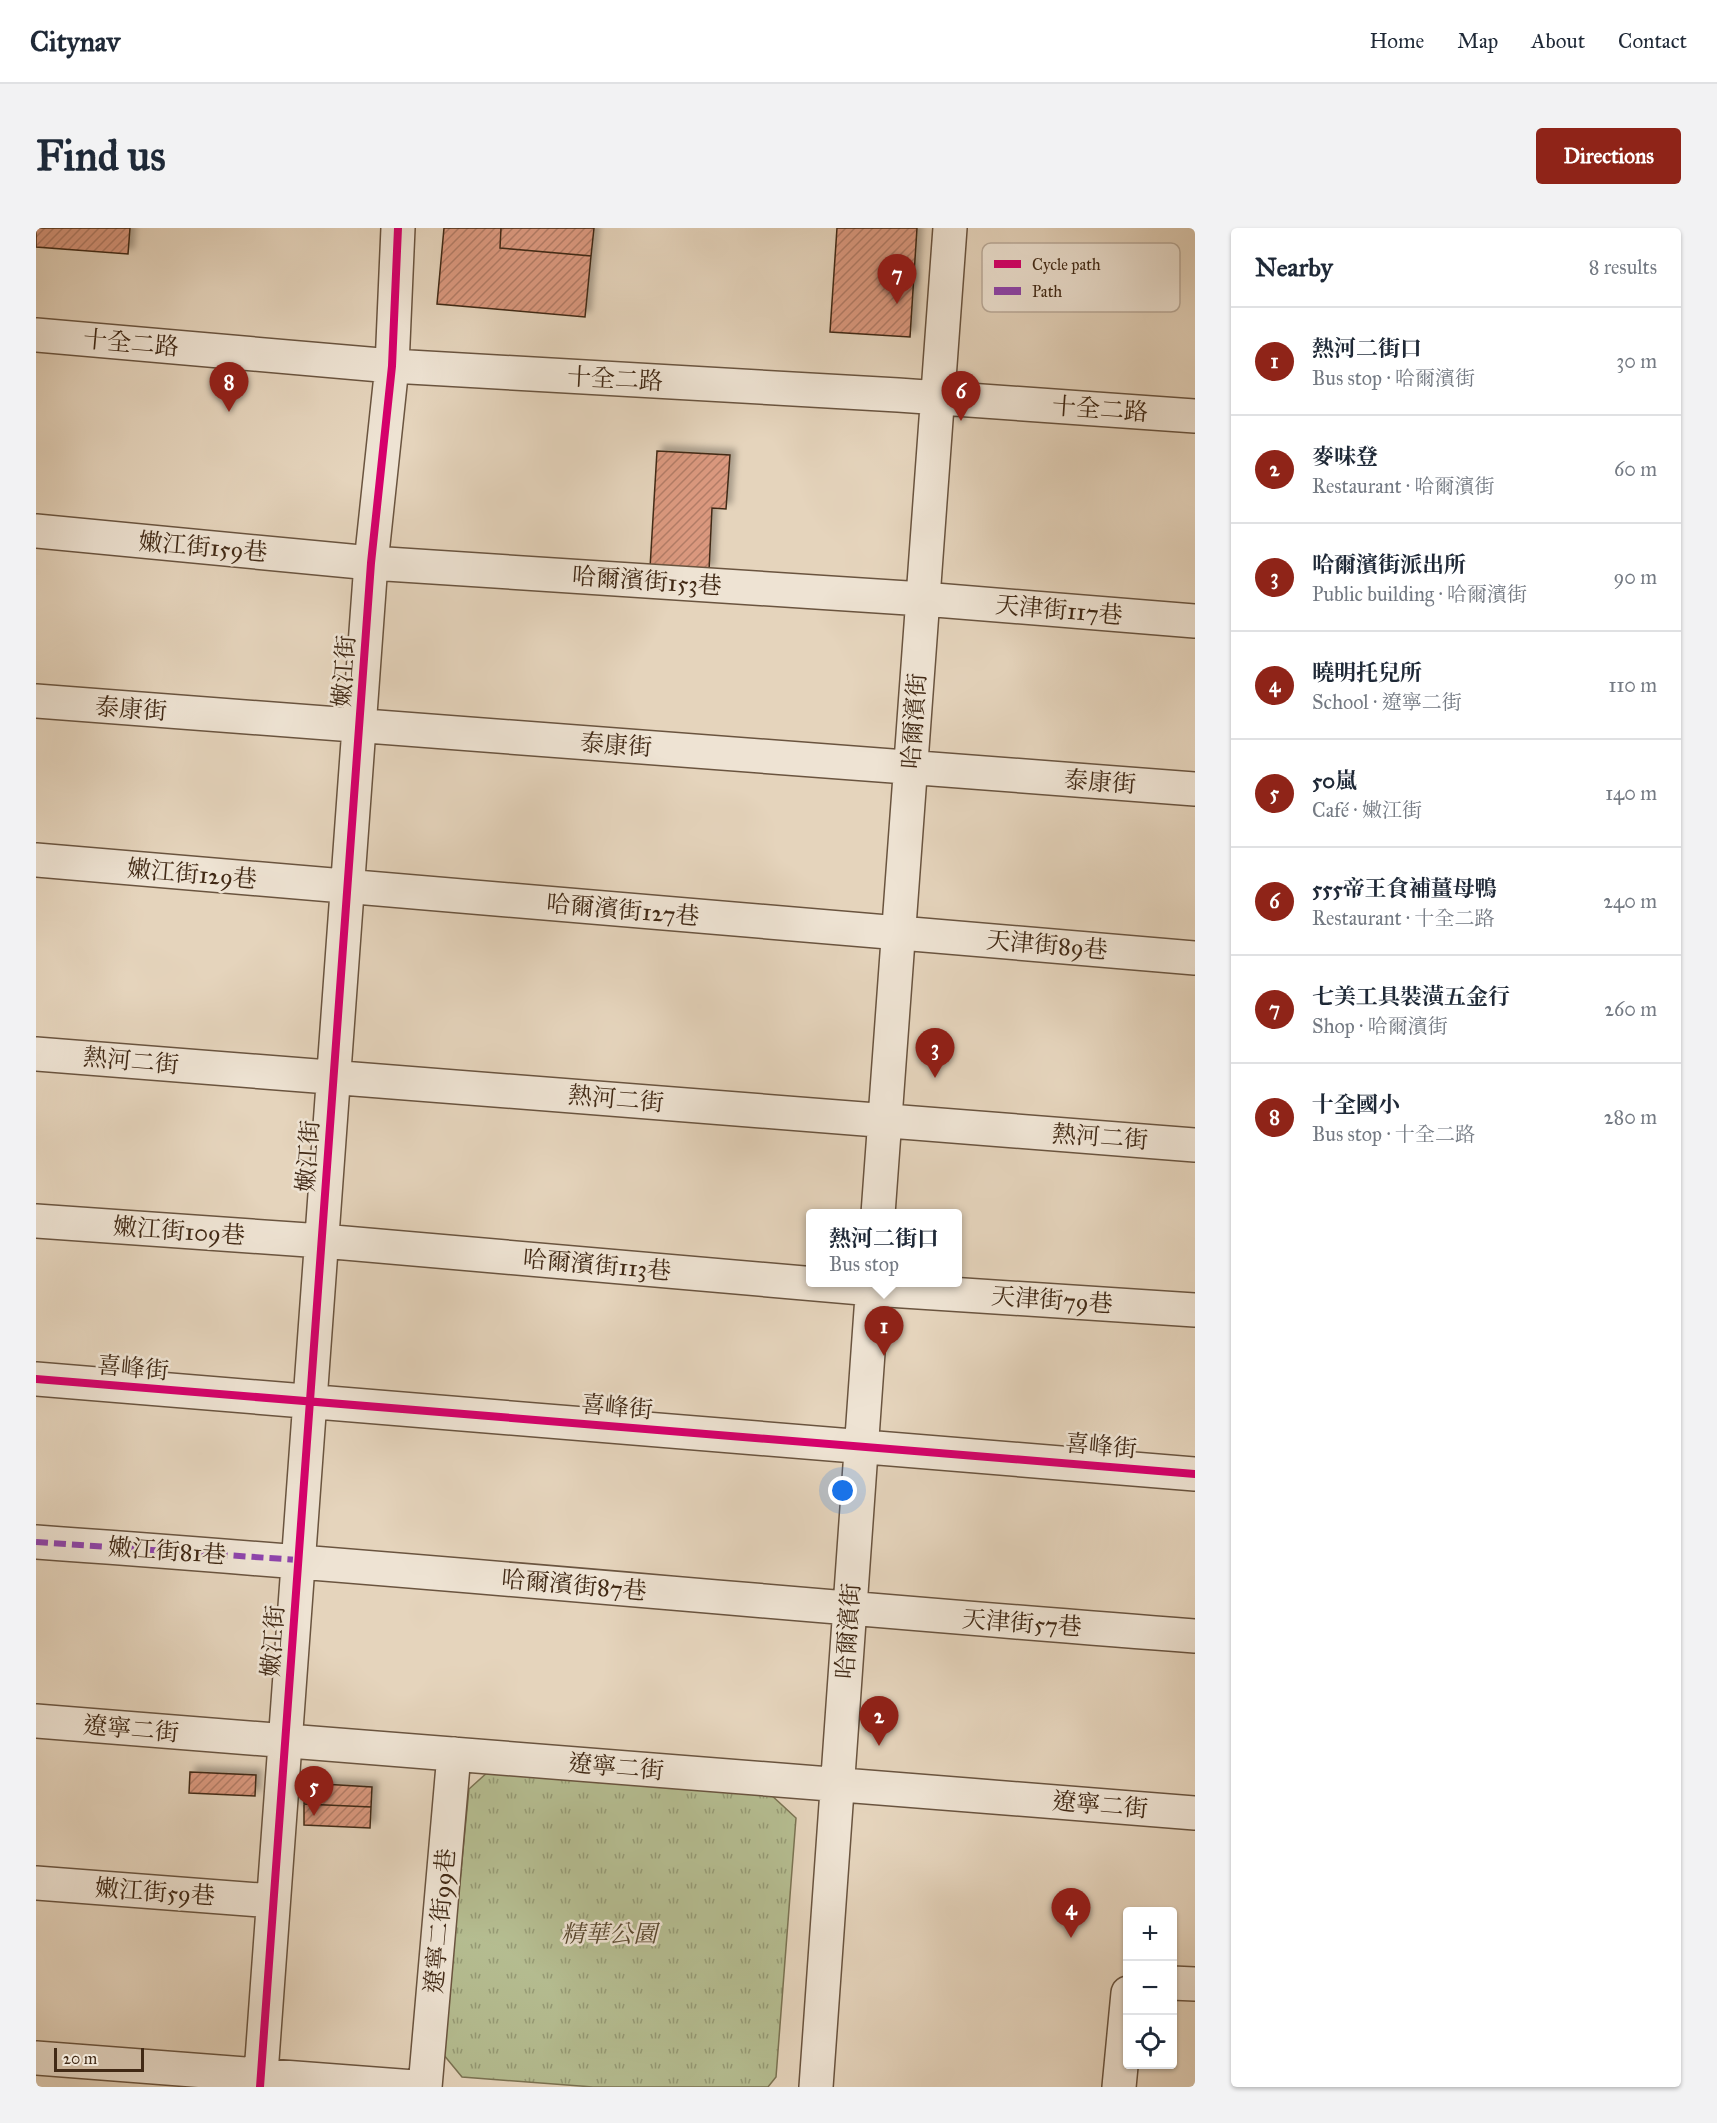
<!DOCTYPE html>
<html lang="en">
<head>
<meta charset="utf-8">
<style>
  :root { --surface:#fff; --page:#f2f2f3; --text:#1f2937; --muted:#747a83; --line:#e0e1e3; --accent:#8f2418 }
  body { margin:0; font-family:"IM FELL Great Primer","Noto Serif TC",serif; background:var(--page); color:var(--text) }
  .controls { position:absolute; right:18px; bottom:18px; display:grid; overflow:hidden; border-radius:6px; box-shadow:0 2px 4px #0004 }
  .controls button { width:54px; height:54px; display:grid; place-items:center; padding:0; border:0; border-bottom:2px solid var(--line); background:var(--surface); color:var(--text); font:30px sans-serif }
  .scale { position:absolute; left:18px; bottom:15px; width:90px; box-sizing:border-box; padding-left:6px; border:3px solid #412915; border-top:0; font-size:16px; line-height:21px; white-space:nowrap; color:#412915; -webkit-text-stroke:4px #eee3d3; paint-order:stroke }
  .you { position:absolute; left:807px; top:1263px; width:21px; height:21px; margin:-15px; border:4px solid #fff; border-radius:50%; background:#1a73e8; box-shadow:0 0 0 9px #1a73e833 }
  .badge { display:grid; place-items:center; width:39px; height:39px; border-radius:50%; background:var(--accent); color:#fff; font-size:20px; font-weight:700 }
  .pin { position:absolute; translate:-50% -50px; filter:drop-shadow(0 2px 3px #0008) }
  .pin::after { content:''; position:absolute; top:32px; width:21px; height:18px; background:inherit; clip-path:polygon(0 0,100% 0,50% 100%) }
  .popup { position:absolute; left:770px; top:981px; width:156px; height:78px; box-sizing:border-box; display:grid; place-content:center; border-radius:6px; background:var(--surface); filter:drop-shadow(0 2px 4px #0005); font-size:20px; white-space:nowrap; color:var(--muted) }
  .popup b { font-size:22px; color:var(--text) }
  .popup::after { content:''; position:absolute; left:50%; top:100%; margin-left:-12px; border:12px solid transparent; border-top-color:var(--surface) }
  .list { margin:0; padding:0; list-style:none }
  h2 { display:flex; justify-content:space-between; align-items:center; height:78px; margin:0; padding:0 24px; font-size:26px }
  h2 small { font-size:20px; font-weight:400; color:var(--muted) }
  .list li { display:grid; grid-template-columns:39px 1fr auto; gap:18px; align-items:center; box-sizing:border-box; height:108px; padding:0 24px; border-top:2px solid var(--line) }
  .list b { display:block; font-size:22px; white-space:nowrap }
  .list p { margin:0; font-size:20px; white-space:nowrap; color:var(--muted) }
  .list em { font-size:20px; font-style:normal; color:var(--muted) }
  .icon { flex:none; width:33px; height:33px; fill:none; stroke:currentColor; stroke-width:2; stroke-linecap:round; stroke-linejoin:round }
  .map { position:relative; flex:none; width:1159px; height:1859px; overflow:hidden; border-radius:6px }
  header { display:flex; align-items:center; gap:36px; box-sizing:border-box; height:84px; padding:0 30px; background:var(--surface); border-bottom:2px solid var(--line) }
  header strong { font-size:28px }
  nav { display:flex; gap:33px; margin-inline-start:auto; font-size:21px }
  .intro { display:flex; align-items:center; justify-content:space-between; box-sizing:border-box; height:144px; padding:0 36px }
  h1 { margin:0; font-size:42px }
  .button { padding:15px 27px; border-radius:6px; background:var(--accent); color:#fff; font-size:21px; font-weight:700 }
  main { display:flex; gap:36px; padding:0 36px }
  aside { flex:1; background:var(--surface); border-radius:6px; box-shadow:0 2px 4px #0004 }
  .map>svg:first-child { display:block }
</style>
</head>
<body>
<header>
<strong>Citynav</strong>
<nav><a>Home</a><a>Map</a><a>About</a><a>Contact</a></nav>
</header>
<div class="intro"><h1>Find us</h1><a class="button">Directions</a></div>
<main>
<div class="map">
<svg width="1159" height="1859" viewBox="0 0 1159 1859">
  <defs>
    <pattern id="grass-tufts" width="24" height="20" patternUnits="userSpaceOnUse" patternTransform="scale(1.5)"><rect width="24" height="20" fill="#b5bd91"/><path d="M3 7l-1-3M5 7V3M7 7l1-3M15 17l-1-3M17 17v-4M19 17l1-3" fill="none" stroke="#959a75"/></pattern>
    <pattern id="building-hatch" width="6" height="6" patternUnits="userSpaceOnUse" patternTransform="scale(1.5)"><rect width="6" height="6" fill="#da987e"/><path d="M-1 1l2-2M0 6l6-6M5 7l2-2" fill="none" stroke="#b27c66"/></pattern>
    <filter id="shadow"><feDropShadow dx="5.5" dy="-5.5" stdDeviation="3" flood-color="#0004"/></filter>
  </defs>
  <rect width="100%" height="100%" fill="#e5d4bc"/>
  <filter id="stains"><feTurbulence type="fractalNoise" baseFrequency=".00333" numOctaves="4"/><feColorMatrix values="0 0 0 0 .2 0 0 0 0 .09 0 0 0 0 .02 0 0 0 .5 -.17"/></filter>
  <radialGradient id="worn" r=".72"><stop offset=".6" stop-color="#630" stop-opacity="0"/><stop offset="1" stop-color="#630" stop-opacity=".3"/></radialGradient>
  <path fill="url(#grass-tufts)" stroke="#7b7353" stroke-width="1.5" d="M453,1543L733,1565L760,1590L740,1849L732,1859H557L426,1849L407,1826L433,1561Z"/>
  <path fill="url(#building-hatch)" stroke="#412915" stroke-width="1.5" filter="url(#shadow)" d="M0,0H94L92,26L0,19Z
    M408,0H465L464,20L555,28L549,89L401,76Z
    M465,0H558L555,28L464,20Z
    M801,0H881L874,109L794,104Z
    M621,223L694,227L690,281L676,280L673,343L614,340Z
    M154,1544L220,1547L219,1568L153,1565Z
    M270,1555L336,1559L335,1579L268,1576Z
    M268,1576L335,1579L334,1600L268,1597Z"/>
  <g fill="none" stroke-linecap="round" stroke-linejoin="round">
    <g stroke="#6a543f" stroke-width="36">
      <path id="minor" d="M0,107L356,138L862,167L1159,188
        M0,303L335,335L887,371L1159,393
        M0,473L1159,561
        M0,632L1159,730
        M0,826L1159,917
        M842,986L914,0
        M0,993L286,1013L837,1061L1159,1082
        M0,1151L1159,1246
        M0,1314C387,1341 772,1379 1159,1408
        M0,1493L1159,1585
        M0,1655L237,1673
        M1136,1755L1159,1756
        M0,1830L378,1859
        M224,1859L335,335L356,138L362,0
        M389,1859L418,1526
        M780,1859L837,1054
        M1083,1859L1092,1765"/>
    </g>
    <use href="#minor" stroke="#eee3d3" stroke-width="33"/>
    <path stroke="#8e44ad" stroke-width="6" stroke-dasharray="12 6" stroke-linecap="butt" d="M0,1314L262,1332"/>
    <g stroke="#eee3d3" stroke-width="11">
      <path id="cycleway" d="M0,1151L1159,1246
        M224,1859L335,335L356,138L362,0"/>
    </g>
    <use href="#cycleway" stroke="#d6006c" stroke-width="8"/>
  </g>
  <g text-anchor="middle" stroke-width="5" stroke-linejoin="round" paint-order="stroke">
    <g font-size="24" fill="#412915" stroke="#eee3d3">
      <text transform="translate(95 115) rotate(5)" y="8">十全二路</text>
      <text transform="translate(579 151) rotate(3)" y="8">十全二路</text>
      <text transform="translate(1064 181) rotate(4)" y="8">十全二路</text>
      <text transform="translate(167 319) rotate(5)" y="8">嫩江街159巷</text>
      <text transform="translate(611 353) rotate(4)" y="8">哈爾濱街153巷</text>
      <text transform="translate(1023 382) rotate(5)" y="8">天津街117巷</text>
      <text transform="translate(308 443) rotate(-86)" y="8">嫩江街</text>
      <text transform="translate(95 481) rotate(4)" y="8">泰康街</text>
      <text transform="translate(878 493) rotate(-86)" y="8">哈爾濱街</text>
      <text transform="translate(580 517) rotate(4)" y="8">泰康街</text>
      <text transform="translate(1064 554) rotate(4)" y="8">泰康街</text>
      <text transform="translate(156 646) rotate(5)" y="8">嫩江街129巷</text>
      <text transform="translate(587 682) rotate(5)" y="8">哈爾濱街127巷</text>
      <text transform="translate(1011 717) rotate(5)" y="8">天津街89巷</text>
      <text transform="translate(95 833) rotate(5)" y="8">熱河二街</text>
      <text transform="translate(580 871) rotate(5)" y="8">熱河二街</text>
      <text transform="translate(1064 909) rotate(4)" y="8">熱河二街</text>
      <text transform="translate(272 928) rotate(-86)" y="8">嫩江街</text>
      <text transform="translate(143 1003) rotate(4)" y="8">嫩江街109巷</text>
      <text transform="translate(561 1037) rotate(5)" y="8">哈爾濱街113巷</text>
      <text transform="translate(1016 1072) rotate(4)" y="8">天津街79巷</text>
      <text transform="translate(97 1140) rotate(5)" y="8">喜峰街</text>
      <text transform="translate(581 1179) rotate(5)" y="8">喜峰街</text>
      <text transform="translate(1065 1218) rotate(5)" y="8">喜峰街</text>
      <text transform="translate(131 1323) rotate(4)" y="8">嫩江街81巷</text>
      <text transform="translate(538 1357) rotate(5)" y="8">哈爾濱街87巷</text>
      <text transform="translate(986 1395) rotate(4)" y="8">天津街57巷</text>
      <text transform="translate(812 1403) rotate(-86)" y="8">哈爾濱街</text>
      <text transform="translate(237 1413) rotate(-86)" y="8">嫩江街</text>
      <text transform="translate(95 1501) rotate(5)" y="8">遼寧二街</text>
      <text transform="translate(580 1539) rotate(5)" y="8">遼寧二街</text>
      <text transform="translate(1064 1577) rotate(5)" y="8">遼寧二街</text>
      <text transform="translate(119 1664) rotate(4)" y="8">嫩江街59巷</text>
      <text transform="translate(404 1693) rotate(-85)" y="8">遼寧二街99巷</text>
    </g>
    <g font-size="24" font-style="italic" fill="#58472e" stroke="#eee3d3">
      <text x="573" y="1714">精華公園</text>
    </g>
  </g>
  <rect x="946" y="15" width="198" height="69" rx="9" fill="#eee3d3" stroke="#baab9a" stroke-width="1.5"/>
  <rect x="958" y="32" width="27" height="8" fill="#d6006c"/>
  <rect x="958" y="59" width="27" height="8" fill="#8e44ad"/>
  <g font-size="16" fill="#412915">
    <text x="996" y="42">Cycle path</text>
    <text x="996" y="69">Path</text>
  </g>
  <rect width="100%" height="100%" filter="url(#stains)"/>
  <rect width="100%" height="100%" fill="url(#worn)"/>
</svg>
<div class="controls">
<button>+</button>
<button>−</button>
<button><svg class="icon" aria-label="locate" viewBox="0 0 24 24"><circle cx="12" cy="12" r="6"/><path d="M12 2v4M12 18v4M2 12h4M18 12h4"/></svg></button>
</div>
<div class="scale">20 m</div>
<div class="you"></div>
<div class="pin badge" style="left:848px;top:1128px">1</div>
<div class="popup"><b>熱河二街口</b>Bus stop</div>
<div class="pin badge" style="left:843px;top:1518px">2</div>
<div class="pin badge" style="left:899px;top:850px">3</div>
<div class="pin badge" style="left:1035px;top:1710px">4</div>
<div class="pin badge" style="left:278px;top:1588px">5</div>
<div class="pin badge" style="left:925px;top:193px">6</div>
<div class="pin badge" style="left:861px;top:76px">7</div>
<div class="pin badge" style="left:193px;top:184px">8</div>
</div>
<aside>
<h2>Nearby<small>8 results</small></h2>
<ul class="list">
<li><span class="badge">1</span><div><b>熱河二街口</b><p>Bus stop · 哈爾濱街</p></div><em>30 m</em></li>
<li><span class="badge">2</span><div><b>麥味登</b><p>Restaurant · 哈爾濱街</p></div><em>60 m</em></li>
<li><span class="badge">3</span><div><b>哈爾濱街派出所</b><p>Public building · 哈爾濱街</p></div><em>90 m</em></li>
<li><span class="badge">4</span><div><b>曉明托兒所</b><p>School · 遼寧二街</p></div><em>110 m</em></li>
<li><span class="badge">5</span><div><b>50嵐</b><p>Café · 嫩江街</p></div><em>140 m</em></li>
<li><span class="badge">6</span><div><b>555帝王食補薑母鴨</b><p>Restaurant · 十全二路</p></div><em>240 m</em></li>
<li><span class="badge">7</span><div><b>七美工具裝潢五金行</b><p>Shop · 哈爾濱街</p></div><em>260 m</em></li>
<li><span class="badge">8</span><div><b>十全國小</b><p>Bus stop · 十全二路</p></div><em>280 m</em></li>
</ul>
</aside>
</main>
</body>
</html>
